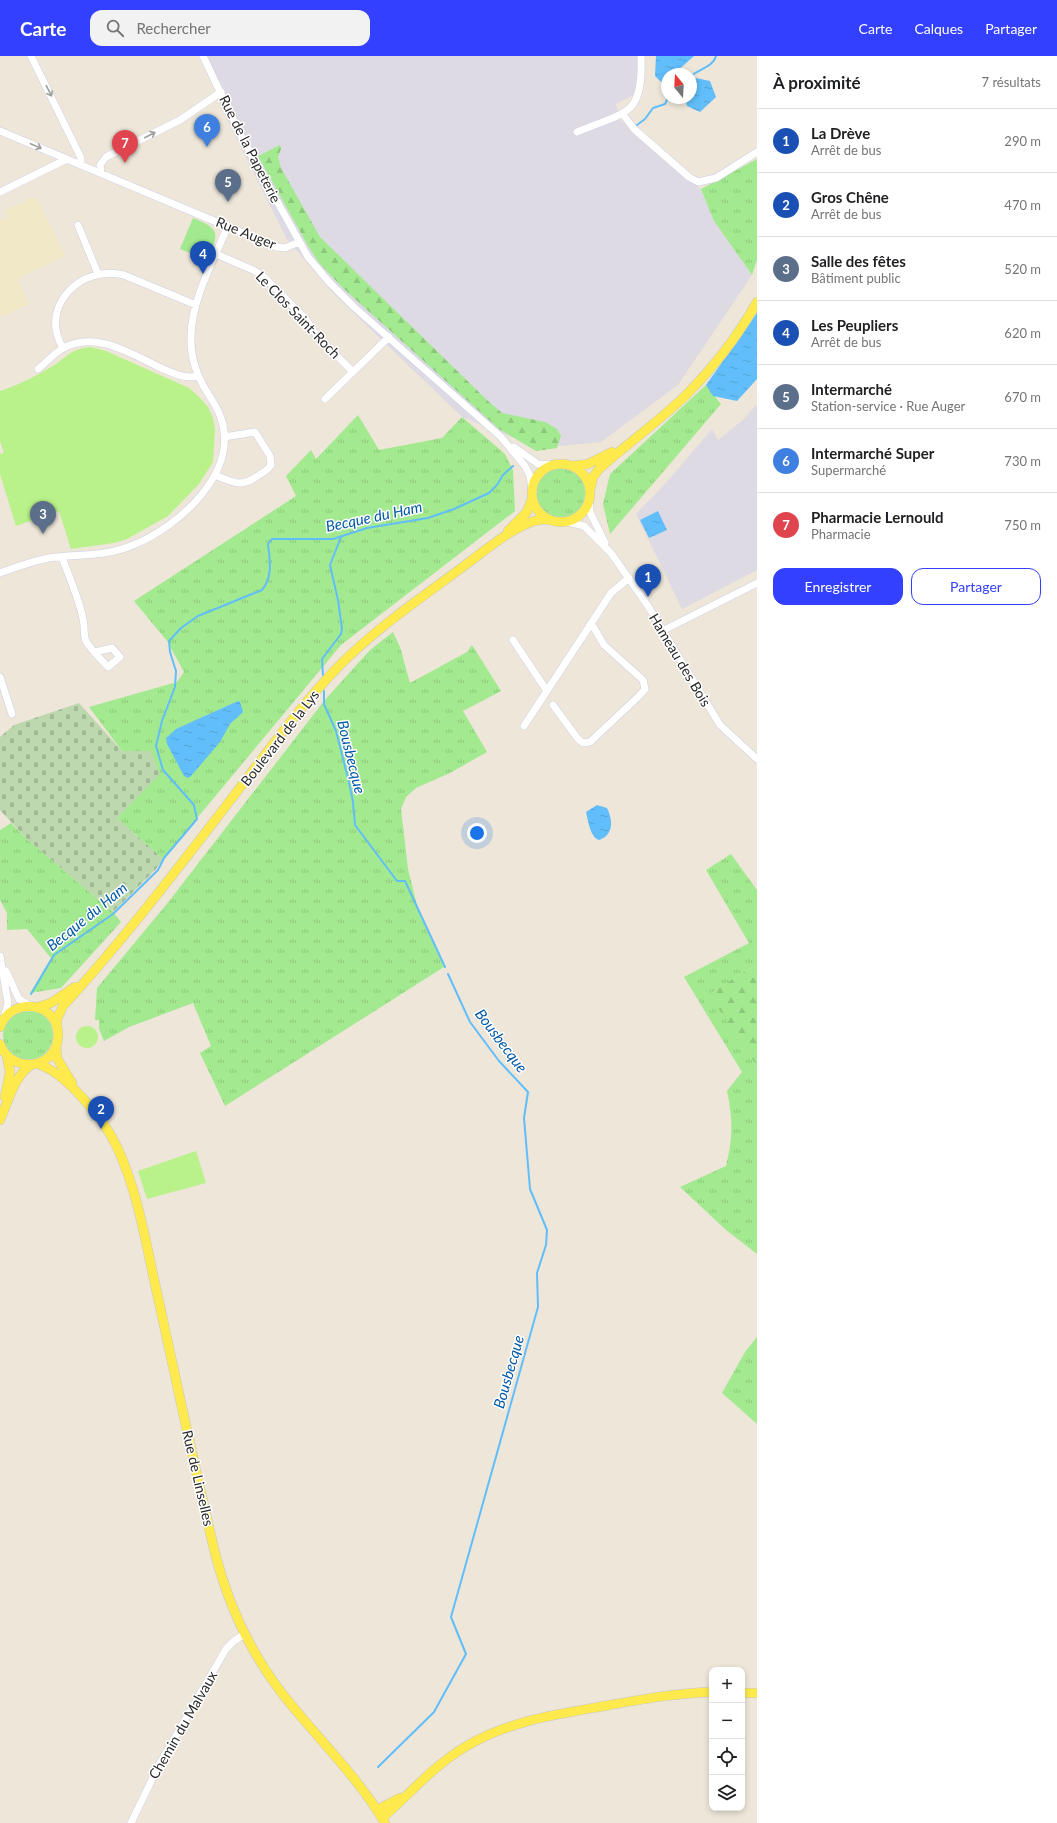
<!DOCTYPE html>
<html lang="fr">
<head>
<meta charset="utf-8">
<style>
  :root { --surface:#fff; --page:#f2f2f2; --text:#202124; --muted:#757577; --line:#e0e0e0; --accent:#3340ff }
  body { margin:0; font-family:Lato,sans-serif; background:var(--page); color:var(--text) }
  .controls { position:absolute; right:12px; bottom:12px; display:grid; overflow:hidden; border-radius:8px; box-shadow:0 2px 6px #0003 }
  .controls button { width:36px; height:36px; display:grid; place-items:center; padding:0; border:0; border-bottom:1px solid var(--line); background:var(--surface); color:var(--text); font:20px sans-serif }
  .compass { position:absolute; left:661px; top:12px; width:36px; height:36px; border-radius:50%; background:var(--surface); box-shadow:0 2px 6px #0003; rotate:342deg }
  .you { position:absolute; left:477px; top:777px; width:14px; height:14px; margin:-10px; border:3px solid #fff; border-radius:50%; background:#1a73e8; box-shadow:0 0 0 6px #1a73e833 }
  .badge { display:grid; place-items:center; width:26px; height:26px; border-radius:50%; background:var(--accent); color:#fff; font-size:13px; font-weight:700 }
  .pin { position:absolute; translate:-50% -33px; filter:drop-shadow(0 1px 2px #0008) }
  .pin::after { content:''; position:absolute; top:21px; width:14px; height:12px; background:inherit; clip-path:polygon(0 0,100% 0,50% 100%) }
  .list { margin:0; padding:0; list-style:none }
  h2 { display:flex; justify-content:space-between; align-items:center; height:52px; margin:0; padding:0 16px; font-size:17px }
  h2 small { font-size:13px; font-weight:400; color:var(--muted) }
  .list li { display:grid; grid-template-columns:26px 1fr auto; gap:12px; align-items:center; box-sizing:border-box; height:64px; padding:0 16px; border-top:1px solid var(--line) }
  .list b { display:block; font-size:15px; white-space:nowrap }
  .list p { margin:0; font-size:13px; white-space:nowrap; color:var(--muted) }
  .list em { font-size:13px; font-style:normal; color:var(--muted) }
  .actions { display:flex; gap:8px; padding:12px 16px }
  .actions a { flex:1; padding:9px 0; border:1px solid var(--accent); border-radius:12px; text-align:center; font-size:14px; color:var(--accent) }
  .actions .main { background:var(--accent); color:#fff }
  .icon { flex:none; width:22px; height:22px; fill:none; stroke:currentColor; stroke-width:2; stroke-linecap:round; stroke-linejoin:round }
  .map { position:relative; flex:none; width:757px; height:1767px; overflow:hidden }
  header { display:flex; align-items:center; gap:24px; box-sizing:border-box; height:56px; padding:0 20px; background:var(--accent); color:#fff }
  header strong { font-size:19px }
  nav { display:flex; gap:22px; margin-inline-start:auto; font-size:14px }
  .search { width:280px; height:36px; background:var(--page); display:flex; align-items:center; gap:10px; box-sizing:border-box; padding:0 14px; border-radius:12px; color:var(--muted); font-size:15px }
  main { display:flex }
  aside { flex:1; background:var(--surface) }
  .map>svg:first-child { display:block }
</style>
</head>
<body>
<header>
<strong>Carte</strong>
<div class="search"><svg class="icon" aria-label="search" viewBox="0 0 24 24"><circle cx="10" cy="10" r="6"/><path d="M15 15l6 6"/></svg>Rechercher</div>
<nav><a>Carte</a><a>Calques</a><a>Partager</a></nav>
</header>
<main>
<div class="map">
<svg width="757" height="1767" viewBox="0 0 757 1767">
  <defs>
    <pattern id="grass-tufts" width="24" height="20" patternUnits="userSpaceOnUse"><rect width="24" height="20" fill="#a3e98f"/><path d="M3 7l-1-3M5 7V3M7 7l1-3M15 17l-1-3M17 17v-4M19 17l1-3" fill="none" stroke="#8cc87b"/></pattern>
    <pattern id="forest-firs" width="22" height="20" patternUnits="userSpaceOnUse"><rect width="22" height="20" fill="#a3e98f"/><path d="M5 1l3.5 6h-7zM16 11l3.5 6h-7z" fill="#8cc87b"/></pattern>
    <pattern id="cemetery-stones" width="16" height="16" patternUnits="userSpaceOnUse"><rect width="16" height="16" fill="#bdd8ae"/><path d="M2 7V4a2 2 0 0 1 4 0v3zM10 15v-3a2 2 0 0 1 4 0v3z" fill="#a2b996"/></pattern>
    <pattern id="water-ripples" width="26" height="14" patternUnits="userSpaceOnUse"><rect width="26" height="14" fill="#61befa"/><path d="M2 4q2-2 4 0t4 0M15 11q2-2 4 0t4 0" fill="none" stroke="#54a3d6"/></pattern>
  </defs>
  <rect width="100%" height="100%" fill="#ede6d9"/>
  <path fill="#dedae4" d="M204,0H638L636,38L616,48L620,64L701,133L714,165L752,219L678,329L601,386L539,392L462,361L332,236L286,182L220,49Z
    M757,348V514L682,553L636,458L664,429L712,373L718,384L743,364Z"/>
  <path fill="#f0e8c6" d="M36,140L65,200L21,221L19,227L29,248L2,261L0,258V160L3,165L8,162L5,155Z"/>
  <path fill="url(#grass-tufts)" d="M757,103V204L752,219L714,165L701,133Z
    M706,329L721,348L610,478L603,448L610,418Z
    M358,359L379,394L442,382L462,361L505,398L513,414L515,455L341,589L163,803L117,762L159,718L122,695L89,651L177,626L184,616L167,585L134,545L296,440L286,420L311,394L316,403Z
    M535 437a25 25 0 1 1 50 0a25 25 0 1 1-50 0Z
    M393,576L400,591L410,627L467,596L472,589L501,635L463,655L487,696L450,717L416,732L406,741L401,753L408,813L419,857L444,911L225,1050L200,997L211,990L193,947L129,971L104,985L99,973V964H95L97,932L166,849L324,645L370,594Z
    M11,767L27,783L113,856L121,866L61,932L30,937L51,902L27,873L7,874V857L0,844V774Z
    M731,798L757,834V908L710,938L757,1010V1198L726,1174L680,1131L726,1110C733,1082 733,1063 727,1035L742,1016L684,921L749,887L706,814Z
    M3 979a25 25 0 1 1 50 0a25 25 0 1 1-50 0Z
    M757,1281V1368L722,1337L745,1296Z"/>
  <path fill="url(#forest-firs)" d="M280,89L281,93L278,101L281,112L320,181L487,344L502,357L545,366L557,373L561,380L557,392L536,395L499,373L344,233L319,207L307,188L258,100Z
    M757,908V1010L709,938Z"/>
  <path fill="url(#cemetery-stones)" d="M79,647L122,695H151L160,718L117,762L163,803L156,813L113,856L27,783L0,754V681L14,669Z"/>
  <path fill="#a3e98f" d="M193,162C221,173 219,178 207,204L180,193Z"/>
  <path fill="#b9f28a" d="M91,291L106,295L189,332L200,342L208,351L213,362L215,373L213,406L199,428L168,460L127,483L114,487L71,493L59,455L16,470L0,418V398L4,397L0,385V335C18,329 34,321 51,311C67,302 69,293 91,291Z
    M76 981a11 11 0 1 1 22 0a11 11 0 1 1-22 0Z
    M196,1095L206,1127L147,1143L138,1115Z"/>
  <path fill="url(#water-ripples)" d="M656,0H694L674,18H667V24L663,28L655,20Z
    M696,22L710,25L716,41L700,56L687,50L685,42H691V29Z
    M757,257V323L737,345L713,340L706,329Z
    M658,455L667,474L649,482L640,464Z
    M238,645L240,646L243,656L230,668L220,686L191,720L188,722L184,720L167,688L166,682L176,673Z
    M597,749L607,752C613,764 614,779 599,784C590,781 588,764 586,756Z"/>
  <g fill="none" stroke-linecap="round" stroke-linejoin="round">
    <path stroke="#61befa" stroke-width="2" d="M691,20C699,13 713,11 716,0
      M637,69L645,63L653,52L665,48L668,42
      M323,619L322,603L341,578L342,573L338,544L330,509L341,481
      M324,635V648L336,675L349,726L353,746L355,769L397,825H405L445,911
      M31,938L54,899L113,858L158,814L164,802L197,763L194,749L163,714L156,690L162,665L175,631L176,615L170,596L169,585L181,572L198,560L262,534C273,521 270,504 268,488L272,483H333L367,472L428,462L454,453L489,437L497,429L503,419L513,410
      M378,1711L434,1656L466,1598L451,1561L538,1251L537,1217L546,1189L547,1174L530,1133L524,1062L528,1036L499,1005L470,966L448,918"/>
    <g stroke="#cecfe3" stroke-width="8">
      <path id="minor" d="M31,0L81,102V109
        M203,0L242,82L308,201L329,226L354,251L501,381L525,410L530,420L532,433
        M622,57L634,73L689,121L698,126L716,122L757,96
        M0,75L276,191L285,192L299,186
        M577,76C627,55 643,61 641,0
        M101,117L100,109L106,101L180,64L221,36
        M0,136L67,103
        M78,169L98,218
        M216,198L253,214L263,220L305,262L317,280L353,316
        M63,292C38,251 81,208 124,219L196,249
        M38,313C46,307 53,298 62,293C95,273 133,299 163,313C176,318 185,323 198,320
        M325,343L389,281
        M514,391L538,408L552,409
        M215,419C234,427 241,432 259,419C264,416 268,414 271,409L270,400L255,376L224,381
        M589,445L590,456L605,487
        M568,466L584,470L611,497L648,550L720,669L757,703
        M62,501C69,521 79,542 83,563C85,570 83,578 86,585C91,594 101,603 108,611L120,601L112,592L95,596
        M0,517C16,511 32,505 49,502C77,498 106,501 133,489C178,471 240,417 221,362C218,352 212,344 207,336C197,320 191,303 191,284C190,247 213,205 228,170
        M662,575L757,527
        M513,584L547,635
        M0,621L12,658
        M553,649L578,683L583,687L590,686L639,640L645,633L643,624L604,589L591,567
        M524,670L611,537L629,522
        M0,900L8,947L4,962
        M6,915L19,943L30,950
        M131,1767L159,1709L226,1593L234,1585L245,1578"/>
    </g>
    <g stroke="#c7c7c7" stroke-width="10">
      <path id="major" d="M532 437a29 29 0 1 1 58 0a29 29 0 1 1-58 0Z
        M572,410L588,408L612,396
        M590,434L593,421L599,413C627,388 658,366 685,340C713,312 738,280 757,246
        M508,475L527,456L532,443
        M38,951L51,947L75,931
        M0,971C11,939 60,946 58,981C56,1014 11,1018 0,988
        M57,972V963L63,950C126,881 182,807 239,733C271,691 302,648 338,611C378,570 427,538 472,504C488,492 528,459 548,464
        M56,990L57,1002L72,1027
        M37,1008C65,1015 105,1065 117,1091C138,1136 146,1188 157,1237C176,1323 194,1410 215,1497C228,1548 249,1594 281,1636C315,1680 356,1718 385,1767
        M5,1041L10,1016L7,1000
        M0,1064C8,1046 14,1020 31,1009
        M742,1637H757
        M377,1754L400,1742
        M382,1762C410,1738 433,1710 465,1691C510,1664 559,1658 610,1649C644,1643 677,1637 712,1636"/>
    </g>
    <use href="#minor" stroke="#fff" stroke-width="7"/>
    <use href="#major" stroke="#feea4d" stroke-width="9"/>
  </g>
  <defs><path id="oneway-shaft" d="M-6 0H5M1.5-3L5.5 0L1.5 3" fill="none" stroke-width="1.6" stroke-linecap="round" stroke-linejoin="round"/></defs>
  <g stroke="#9f9f9f">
    <use href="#oneway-shaft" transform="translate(49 35) rotate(63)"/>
    <use href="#oneway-shaft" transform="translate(150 79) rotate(-27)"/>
    <use href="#oneway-shaft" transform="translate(36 90) rotate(23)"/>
  </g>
  <g text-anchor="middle" stroke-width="3" stroke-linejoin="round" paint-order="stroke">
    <g font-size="14" fill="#292929" stroke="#fff">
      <text transform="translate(250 93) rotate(63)" y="5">Rue de la Papeterie</text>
      <text transform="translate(246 177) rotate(22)" y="5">Rue Auger</text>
      <text transform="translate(298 259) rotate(46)" y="5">Le Clos Saint-Roch</text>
      <text transform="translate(680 604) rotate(59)" y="5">Hameau des Bois</text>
      <text transform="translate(280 682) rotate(-52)" y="5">Boulevard de la Lys</text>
      <text transform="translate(198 1422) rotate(77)" y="5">Rue de Linselles</text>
      <text transform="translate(183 1669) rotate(-60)" y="5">Chemin du Malvaux</text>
    </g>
    <g font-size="15" font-style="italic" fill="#0158a5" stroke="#fff">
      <text transform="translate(374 461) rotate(-12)" y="5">Becque du Ham</text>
      <text transform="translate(351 701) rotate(76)" y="5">Bousbecque</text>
      <text transform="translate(87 861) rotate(-39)" y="5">Becque du Ham</text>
      <text transform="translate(501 985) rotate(53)" y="5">Bousbecque</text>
      <text transform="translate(509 1316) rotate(-74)" y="5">Bousbecque</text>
    </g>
  </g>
</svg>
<div class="controls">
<button>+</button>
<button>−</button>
<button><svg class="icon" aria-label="locate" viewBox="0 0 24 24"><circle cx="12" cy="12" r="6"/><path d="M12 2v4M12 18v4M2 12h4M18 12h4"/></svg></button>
<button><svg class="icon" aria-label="layers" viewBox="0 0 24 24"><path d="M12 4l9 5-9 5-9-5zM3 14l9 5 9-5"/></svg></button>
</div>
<svg class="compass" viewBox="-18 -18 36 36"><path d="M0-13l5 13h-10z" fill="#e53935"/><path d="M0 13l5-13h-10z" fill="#757577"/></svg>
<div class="you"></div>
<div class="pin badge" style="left:648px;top:541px;background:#1a4fb4">1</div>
<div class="pin badge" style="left:101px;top:1073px;background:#1a4fb4">2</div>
<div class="pin badge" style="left:43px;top:478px;background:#5c6f8a">3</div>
<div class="pin badge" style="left:203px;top:218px;background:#1a4fb4">4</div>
<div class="pin badge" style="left:228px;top:146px;background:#5c6f8a">5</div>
<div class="pin badge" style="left:207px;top:91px;background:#3f7fe0">6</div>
<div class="pin badge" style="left:125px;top:107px;background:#e0444e">7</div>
</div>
<aside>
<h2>À proximité<small>7 résultats</small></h2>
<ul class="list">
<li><span class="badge" style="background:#1a4fb4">1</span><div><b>La Drève</b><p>Arrêt de bus</p></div><em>290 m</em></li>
<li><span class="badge" style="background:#1a4fb4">2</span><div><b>Gros Chêne</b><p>Arrêt de bus</p></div><em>470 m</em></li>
<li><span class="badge" style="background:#5c6f8a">3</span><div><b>Salle des fêtes</b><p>Bâtiment public</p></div><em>520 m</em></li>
<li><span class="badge" style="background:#1a4fb4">4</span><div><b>Les Peupliers</b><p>Arrêt de bus</p></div><em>620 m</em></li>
<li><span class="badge" style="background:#5c6f8a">5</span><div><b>Intermarché</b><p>Station-service · Rue Auger</p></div><em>670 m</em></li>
<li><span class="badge" style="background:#3f7fe0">6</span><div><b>Intermarché Super</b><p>Supermarché</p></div><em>730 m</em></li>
<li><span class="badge" style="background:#e0444e">7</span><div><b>Pharmacie Lernould</b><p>Pharmacie</p></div><em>750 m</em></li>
</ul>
<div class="actions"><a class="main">Enregistrer</a><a>Partager</a></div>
</aside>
</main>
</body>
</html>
